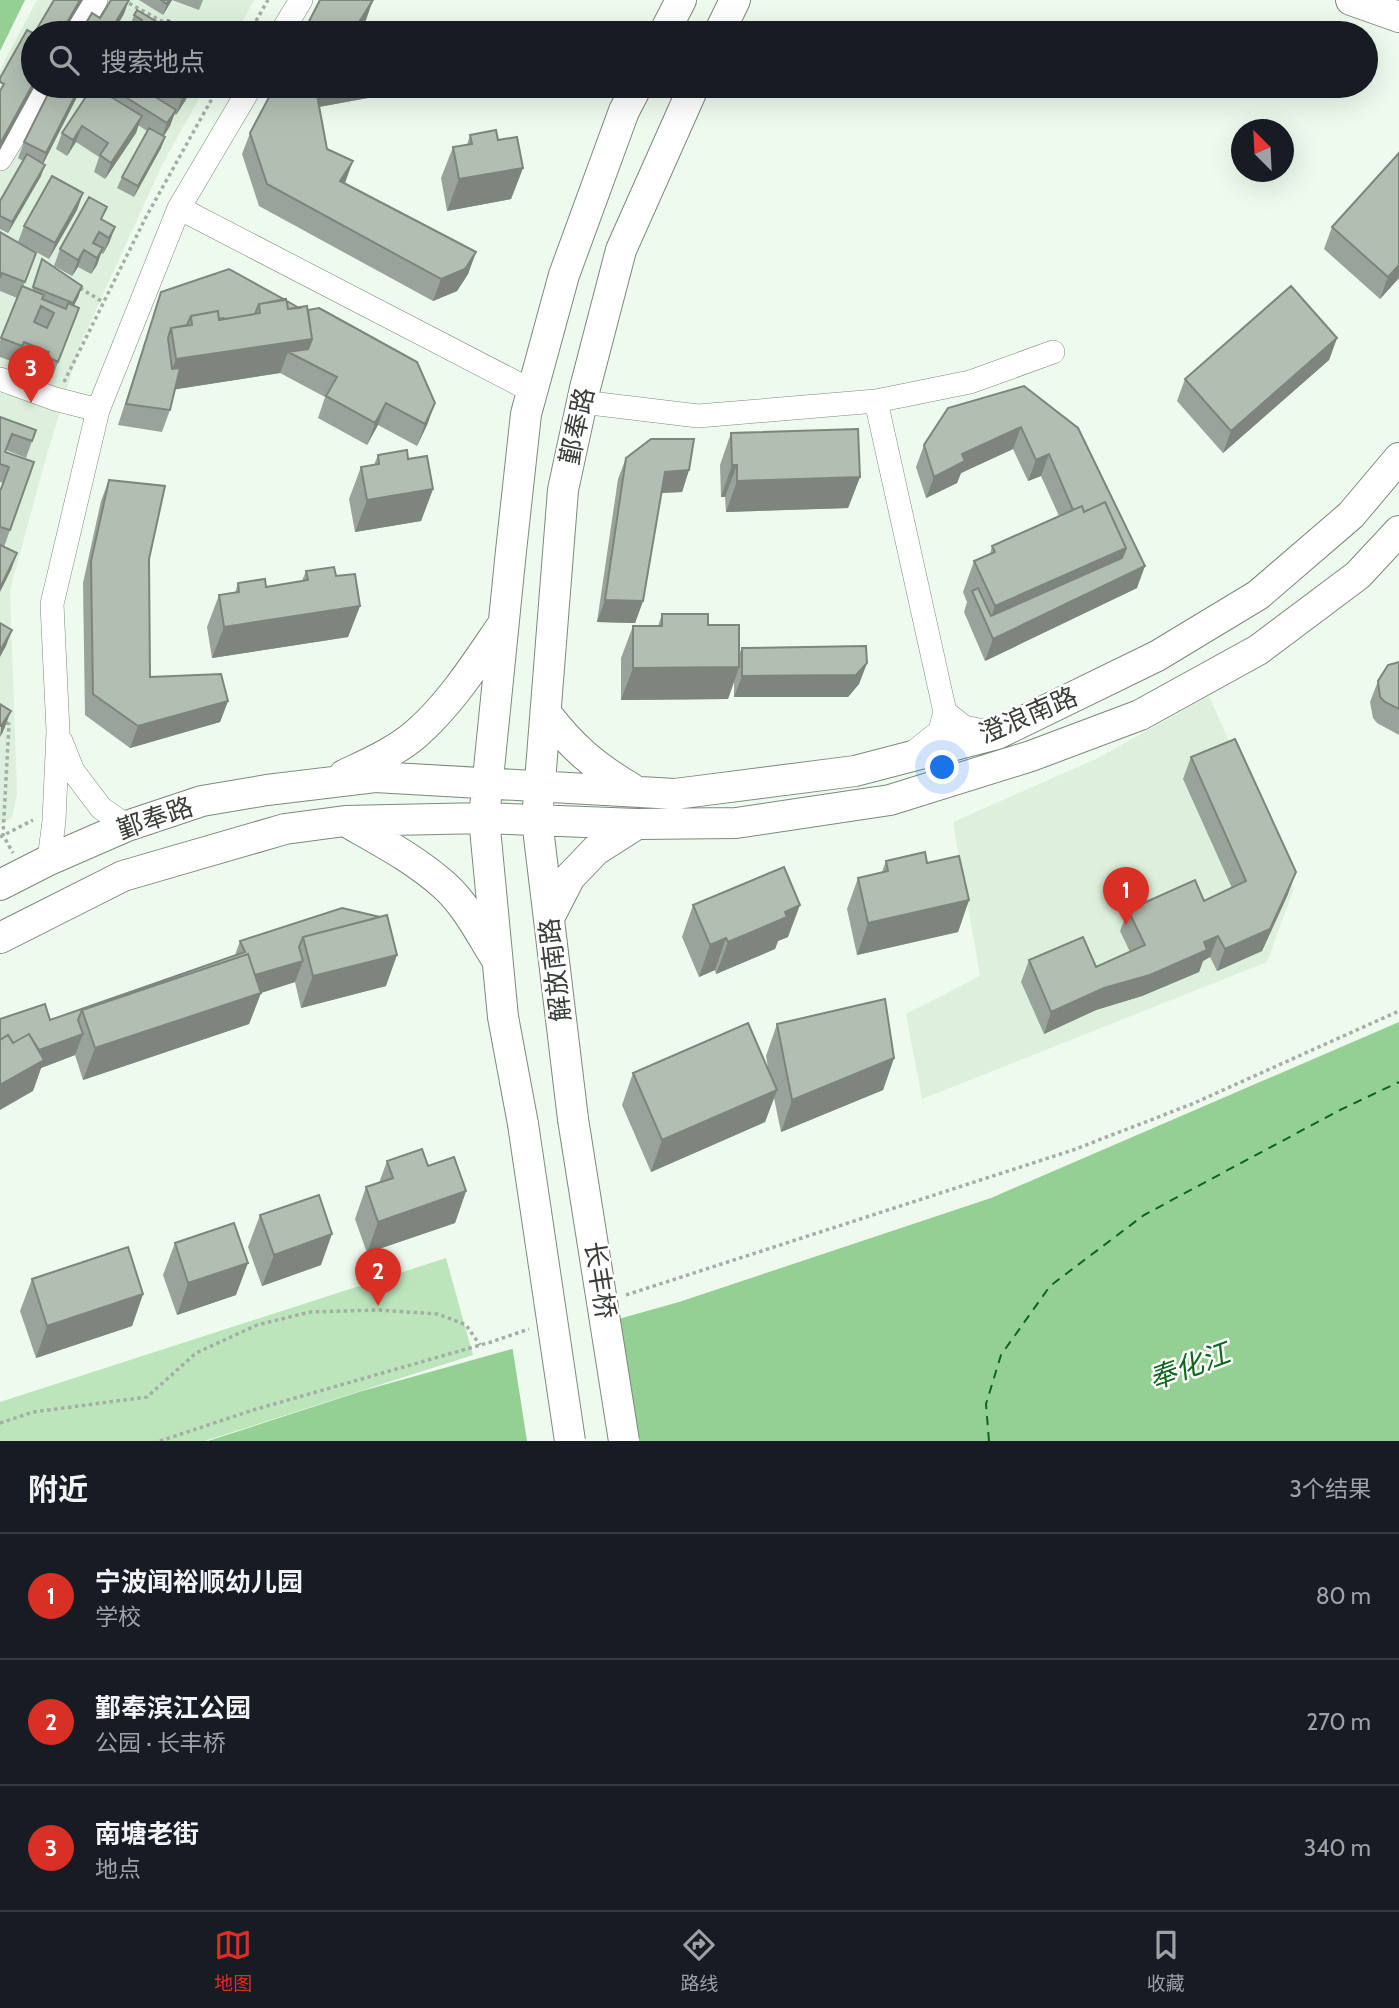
<!DOCTYPE html>
<html lang="zh">
<head>
<meta charset="utf-8">
<style>
  :root { --surface:#171b24; --page:#242831; --text:#f1f3f6; --muted:#9ea1a6; --line:#363941; --accent:#d93025 }
  body { margin:0; font-family:Cabin,"Noto Sans SC",sans-serif; background:var(--page); color:var(--text) }
  .compass { position:absolute; left:1231px; top:119px; width:63px; height:63px; border-radius:50%; background:var(--surface); box-shadow:0 7px 28px #0002; rotate:336deg }
  .you { position:absolute; left:943px; top:768px; width:24px; height:24px; margin:-18px; border:5px solid #fff; border-radius:50%; background:#1a73e8; box-shadow:0 0 0 10px #1a73e833 }
  .badge { display:grid; place-items:center; width:46px; height:46px; border-radius:50%; background:var(--accent); color:#fff; font-size:23px; font-weight:700 }
  .pin { position:absolute; translate:-50% -58px; filter:drop-shadow(0 2px 4px #0008) }
  .pin::after { content:''; position:absolute; top:37px; width:24px; height:21px; background:inherit; clip-path:polygon(0 0,100% 0,50% 100%) }
  .list { margin:0; padding:0; list-style:none }
  h2 { display:flex; justify-content:space-between; align-items:center; height:91px; margin:0; padding:0 28px; font-size:30px }
  h2 small { font-size:23px; font-weight:400; color:var(--muted) }
  .list li { display:grid; grid-template-columns:46px 1fr auto; gap:21px; align-items:center; box-sizing:border-box; height:126px; padding:0 28px; border-top:2px solid var(--line) }
  .list b { display:block; font-size:26px; white-space:nowrap }
  .list p { margin:0; font-size:23px; white-space:nowrap; color:var(--muted) }
  .list em { font-size:23px; font-style:normal; color:var(--muted) }
  .icon { flex:none; width:38px; height:38px; fill:none; stroke:currentColor; stroke-width:2; stroke-linecap:round; stroke-linejoin:round }
  .map { position:relative; flex:none; width:1399px; height:1441px; overflow:hidden }
  .search { position:absolute; background:var(--surface); box-shadow:0 7px 28px #0002; left:21px; right:21px; top:21px; height:77px; display:flex; align-items:center; gap:18px; box-sizing:border-box; padding:0 24px; border-radius:38px; color:var(--muted); font-size:26px }
  .sheet { height:469px; background:var(--surface) }
  nav { display:flex; justify-content:space-around; align-items:center; box-sizing:border-box; height:98px; border-top:2px solid var(--line); background:var(--surface); font-size:19px; color:var(--muted) }
  nav a { display:grid; justify-items:center; gap:4px }
  nav .on { color:var(--accent) }
  .map>svg:first-child { display:block }
</style>
</head>
<body>
<div class="map">
<svg width="1399" height="1441" viewBox="0 0 1399 1441">
  <rect width="100%" height="100%" fill="#edfaed"/>
  <path fill="#ddf0dd" d="M37,0H254L236,33H33V86H206L163,163L80,345L45,461L10,590L17,794L12,817L0,825V70Z
    M1209,696L1294,888L1267,962L922,1099L906,1014L980,976L953,822L1096,759Z"/>
  <path fill="#bde5bc" d="M446,1258L473,1355L205,1441H0V1402Z"/>
  <path fill="#94d094" d="M0,0H25L0,51Z
    M1399,1022V1441H208L362,1391L679,1302L991,1198Z"/>
  <path fill="#edfaed" d="M618,1316L637,1441H527L512,1345Z"/>
  <g fill="none" stroke-linecap="round" stroke-linejoin="round">
    <path stroke="#0e661c" stroke-width="2" stroke-dasharray="9 7" stroke-linecap="butt" d="M989,1441L986,1404L1001,1355L1050,1286L1144,1215L1340,1110L1399,1082"/>
    <g stroke="#7d897d" stroke-width="24">
      <path id="minor" d="M76,33L96,0
        M281,33L301,0
        M0,159L45,86
        M179,208L532,391
        M0,379L55,399L98,410
        M876,401L970,382L1053,352
        M582,402L698,416L876,401L945,712
        M61,741L73,771L101,808L127,826
        M910,755L940,731L945,712L964,727L994,733
        M49,860L54,821L58,731L52,604L98,410L179,208L251,86"/>
    </g>
    <g stroke="#7d897d" stroke-width="32">
      <path id="major" d="M1351,0L1399,17
        M664,33L681,0
        M719,33L735,0
        M546,713C572,747 594,766 631,788
        M344,775C369,763 395,752 416,734C451,703 475,665 501,627
        M345,821C380,841 415,859 445,886C466,905 480,933 495,957
        M0,885L49,860L127,826L202,801L267,790L375,777L675,794L855,771L997,734L1157,656L1258,595L1351,515L1399,458
        M549,918L570,877L596,850L637,824
        M0,938L123,876L285,829L345,821L484,818L637,824L736,823L890,800L1031,756L1140,715L1258,650L1358,575L1399,531
        M573,1119L537,820L563,490L585,388L621,250L694,86
        M523,1124L503,1017L484,818L511,551L526,414L564,275L624,111L637,86"/>
    </g>
    <path stroke="#a4aea4" stroke-width="3.5" stroke-dasharray="3.5 3.5" stroke-linecap="butt" d="M123,0L167,24
      M249,33L268,0
      M80,288L103,302
      M64,382L146,217L219,86
      M0,720L9,724L3,835L13,853
      M0,837L33,820
      M626,1295L1073,1150L1192,1104L1399,1011
      M0,1423L33,1412L147,1397L196,1353L257,1325L310,1312L378,1310L438,1314L466,1325L480,1345
      M160,1441L253,1410L491,1342L529,1329"/>
    <use href="#minor" stroke="#fff" stroke-width="23"/>
    <use href="#major" stroke="#fff" stroke-width="30"/>
    <g stroke="#7d897d" stroke-width="32" stroke-linecap="butt">
      <path id="major-bridge" d="M573,1119L624,1441
        M523,1124L570,1441"/>
    </g>
    <use href="#major-bridge" stroke="#fff" stroke-width="30"/>
  </g>
  <path fill="#99a399" d="M139,0H172L163,15Z
    M172,0H203L199,10Z
    M134,15L159,23L155,33H134L136,30L130,26Z
    M93,86H195L176,115L174,114L170,126L164,136L165,137L161,148L134,197L117,188L122,177L147,131L138,125L136,133L105,179L94,172L99,157L76,142L67,156L56,149L62,133Z
    M275,86H397L395,93L319,107L327,149L345,184L476,252L468,274L457,291L433,301L259,206L242,154L250,133Z
    M77,97L43,164L41,176L8,233L0,229V201L23,161L18,158L24,142Z
    M470,135L498,140L523,168L511,199L447,211L441,178L453,147L467,145Z
    M83,193L77,210L49,259L18,242L24,226Z
    M102,220L115,227L109,243L103,254L101,253L97,265L91,274L78,267L72,276L54,266L60,249Z
    M1332,227L1399,278L1380,299L1324,249Z
    M0,232L36,253L23,287L32,290L42,259L82,286L74,306L79,308L52,378L41,374L43,368L18,358L16,363L0,357V341L17,298L0,291Z
    M161,292L287,301L299,308L308,310L435,403L427,425L417,446L378,425L367,445L318,418L325,397L280,373L175,389L170,410L162,432L118,425Z
    M1337,338L1329,360L1223,453L1177,401L1185,379Z
    M1024,386L1137,588L985,661L964,612L967,602L963,592L974,561L990,554L992,546L1059,516L1041,476L1028,481L1013,449L961,473L957,483L926,498L916,467L924,445Z
    M0,417L36,430L26,458L6,450L5,452L34,462L4,547L0,545V489L3,483L0,482Z
    M731,433L860,477L848,508L726,512L725,497H721L720,465Z
    M378,455L408,459L433,489L421,521L355,532L349,499L361,467L374,465Z
    M626,458L689,470L682,492L661,493L643,601L635,623L597,622L618,479Z
    M109,480L149,559L150,677L228,701L220,722L130,748L85,715L83,583L101,501Z
    M306,571L336,576L360,606L348,637L212,658L207,627L219,595L235,593L238,583L266,587L302,581Z
    M662,614L708,625L739,654L742,648L867,663L859,684L848,697H734V682L728,699L621,700V658L633,626H658Z
    M1399,662V735L1377,723L1373,718L1370,702L1378,681Z
    M1191,757L1288,894L1262,951L1217,971L1210,957L1203,961L1199,972L1142,996L1096,1010L1044,1034L1021,982L1029,960L1096,967L1130,952L1120,931L1128,910L1204,901L1232,888L1183,779Z
    M886,861L927,863L969,900L958,932L857,955L847,909L858,878L882,872Z
    M693,905L788,937L778,941L775,949L716,974L715,970L699,977L682,937Z
    M342,908L386,986L301,1008L295,982L261,993L249,1024L83,1080L75,1055L41,1068L33,1091L50,1020L235,955L240,941Z
    M777,1024L894,1058L883,1090L781,1132L774,1098L765,1122L651,1172L622,1105L633,1073H769L766,1056Z
    M387,1161L428,1166L466,1191L455,1223L367,1253L355,1219L366,1187L379,1183Z
    M260,1215L321,1265L262,1286L248,1247Z
    M175,1243L236,1295L177,1315L163,1275Z
    M32,1279L143,1294L132,1326L36,1358L20,1311Z"/>
  <path fill="#7d857d" d="M80,0H83L63,33H61Z
    M129,0L124,14L113,33H109Z
    M169,0H172L163,15L167,4Z
    M373,0L366,20L357,33H352Z
    M33,84V86H35L0,150V144Z
    M80,86L77,97L40,170L46,153Z
    M191,86H195L186,98Z
    M191,86L185,101L176,115L182,98Z
    M321,86H397L395,93L313,108Z
    M176,110L170,126L161,140L167,123Z
    M142,116L136,133L105,179L111,163Z
    M82,126L76,142L67,156L73,140Z
    M165,137L161,148L134,197L138,186Z
    M353,161L345,183L332,203L340,181Z
    M45,165L41,176L8,233L12,222Z
    M523,168L511,199L447,211L459,179Z
    M83,193L77,210L49,259L55,243Z
    M115,227L109,243L103,254L109,238Z
    M103,248L97,265L91,274L97,258Z
    M84,250L78,267L72,276L78,260Z
    M476,252L468,274L457,291L433,301L441,279Z
    M1399,265V278L1380,299L1388,277Z
    M82,286L78,298L69,314L73,303Z
    M1337,338L1329,360L1223,453L1231,431Z
    M312,339L304,360L288,352L280,373L165,391L176,359Z
    M386,403L378,425L367,445L375,423Z
    M435,403L427,425L417,446L425,424Z
    M1021,427L1013,449L961,473L957,483L926,498L934,477L962,454Z
    M1049,454L1041,476L1028,481L1036,460Z
    M732,465H737L725,497H721Z
    M689,470L682,492L657,493L665,472Z
    M860,477L848,508L726,512L737,481Z
    M433,489L421,521L355,532L367,500Z
    M1126,548L1114,580L988,626L995,606Z
    M17,553L11,570L0,592V588Z
    M1145,566L1137,588L985,661L993,639Z
    M605,600L643,601L635,623L597,622Z
    M360,606L348,637L212,658L224,627Z
    M12,630L6,646L0,657V651Z
    M867,663L859,684L848,697H734L742,676Z
    M739,667L728,699L621,700L633,668Z
    M228,701L220,722L130,748L138,726Z
    M11,711L3,732L0,737L1,726Z
    M1296,872L1288,894L1262,951L1217,971L1225,949Z
    M969,900L958,932L857,955L868,923Z
    M800,905L788,937L778,941L775,949L716,974L728,942L785,912Z
    M1218,936L1210,957L1203,961L1199,972L1142,996L1096,1010L1044,1034L1051,1012Z
    M726,938L715,970L699,977L710,945Z
    M397,955L386,986L301,1008L313,976Z
    M303,961L295,982L241,999L249,977Z
    M261,993L249,1024L83,1080L95,1048Z
    M83,1034L75,1055L41,1068L33,1091L0,1110V1085L31,1053Z
    M894,1058L883,1090L781,1132L792,1100Z
    M777,1090L765,1122L651,1172L662,1140Z
    M466,1191L455,1223L367,1253L378,1222Z
    M332,1234L321,1265L262,1286L274,1255Z
    M248,1263L236,1295L177,1315L188,1283Z
    M143,1294L132,1326L36,1358L47,1326Z"/>
  <path fill="#b2beb2" stroke="#7d857d" stroke-width="2" fill-rule="evenodd" d="M54,0H80L61,33H37L35,32Z
    M111,0H129L109,33H80L92,13L100,18Z
    M161,0H169L167,4Z
    M320,0H373L354,30L337,33H303Z
    M137,10L159,23L152,33H134L142,20L134,15Z
    M168,20L189,33H159Z
    M377,26L378,33H337Z
    M121,28L129,33H118Z
    M27,30L33,33V84L0,144V91L4,84L0,82V78Z
    M401,30L402,33H383Z
    M52,86H80L46,153L24,142Z
    M93,86L142,116L111,163L100,155L108,143L82,126L73,140L62,133Z
    M108,86H191L182,98L164,87L157,98L176,110L167,123Z
    M275,86H318L316,90L327,149L353,161L340,181L476,252L465,269L441,279L267,184L250,133Z
    M149,128L165,137L138,186L122,177Z
    M496,130L498,140L517,137L523,168L459,179L453,147L472,144L470,135Z
    M1399,153V265L1388,277L1332,227Z
    M27,154L45,165L12,222L0,216V201Z
    M52,176L83,193L55,243L24,226Z
    M89,197L107,207L101,219L115,227L109,238L99,232L93,243L103,248L97,258L84,250L78,260L60,249Z
    M0,232L36,253L25,282L2,273L0,278Z
    M42,259L82,286L73,303L33,287Z
    M229,269L285,300L259,304L255,314L225,319L223,318L219,319L218,311L191,316L187,325L171,328L168,338L172,369L180,368L170,410L126,404L161,292Z
    M22,286L44,295L42,299L66,309L68,303L79,308L58,362L47,357L49,352L24,342L22,346L1,338ZM41,306L54,313L47,328L34,322Z
    M1291,286L1337,338L1231,431L1185,379Z
    M286,299L288,309L307,306L312,339L176,359L171,328L192,325L191,316L218,311L219,320L260,313L259,304Z
    M287,301L299,308L288,309Z
    M319,308L417,362L435,403L425,424L386,403L375,423L326,396L337,377L288,352L308,349L312,339L308,310Z
    M1024,386L1078,428L1145,566L993,639L972,591L978,588L991,616L1122,558L1126,548L1105,502L1084,512L1082,506L1073,510L1049,454L1036,460L1021,427L962,454L965,461L934,477L924,445L948,408Z
    M0,417L36,430L32,441L12,434L5,452L34,462L10,530L0,527V489H1L9,467L0,464Z
    M858,429L860,477L737,481V465H732L731,433Z
    M651,439H694L689,470L665,472L643,601L605,600L626,458Z
    M407,450L408,459L427,456L433,489L367,500L361,467L379,464L378,455Z
    M109,480L165,486L149,559L150,677L221,674L228,701L138,726L93,694L91,561Z
    M1105,502L1126,548L995,606L974,561L995,552L992,546L1082,506L1084,512Z
    M0,545L17,553L0,588Z
    M334,567L336,576L355,574L360,606L224,627L219,595L239,592L238,583L265,579L266,587L308,580L306,571Z
    M662,614H708V625H739V667L633,668V626H662Z
    M0,623L12,630L0,651Z
    M866,646L867,663L856,675L742,676V648Z
    M1399,662V709L1385,702L1380,697L1378,681L1388,665Z
    M0,704L11,711L1,726H0Z
    M1235,739L1296,872L1270,929L1225,949L1218,936L1204,942L1207,950L1150,975L1104,988L1051,1012L1029,960L1083,937L1096,967L1145,945L1128,910L1195,880L1204,901L1246,881L1191,757Z
    M925,852L927,863L959,856L969,900L868,923L858,878L888,871L886,861Z
    M784,867L800,905L785,912L787,917L728,942L726,938L710,945L693,905Z
    M342,908L380,917L303,937L299,947L303,961L255,975L248,954L82,1010L78,1020L83,1034L39,1050L29,1034L13,1043L8,1035L0,1040V1019L45,1004L50,1020L245,952L240,941Z
    M387,915L397,955L313,976L303,937Z
    M248,954L261,993L95,1048L82,1010Z
    M885,999L894,1058L792,1100L777,1024Z
    M748,1023L777,1090L662,1140L633,1073Z
    M29,1034L44,1060L0,1085V1040L8,1035L13,1043Z
    M422,1149L428,1166L454,1157L466,1191L378,1222L366,1187L393,1178L387,1161Z
    M319,1195L332,1234L274,1255L260,1215Z
    M234,1223L248,1263L188,1283L175,1243Z
    M128,1247L143,1294L47,1326L32,1279Z"/>
  <g text-anchor="middle" stroke-width="5" stroke-linejoin="round" paint-order="stroke">
    <g font-size="26" fill="#393f39" stroke="#fff">
      <text transform="translate(577 426) rotate(-78)" y="9">鄞奉路</text>
      <text transform="translate(1028 715) rotate(-23)" y="9">澄浪南路</text>
      <text transform="translate(155 818) rotate(-19)" y="9">鄞奉路</text>
      <text transform="translate(555 970) rotate(-97)" y="9">解放南路</text>
      <text transform="translate(600 1280) rotate(81)" y="9">长丰桥</text>
    </g>
    <g font-size="28" font-style="italic" fill="#0e661c" stroke="#fff">
      <text transform="translate(1189 1366) rotate(-20)" y="10">奉化江</text>
    </g>
  </g>
</svg>
<svg class="compass" viewBox="-18 -18 36 36"><path d="M0-13l5 13h-10z" fill="#e53935"/><path d="M0 13l5-13h-10z" fill="#9ea1a6"/></svg>
<div class="you"></div>
<div class="pin badge" style="left:1126px;top:925px">1</div>
<div class="pin badge" style="left:378px;top:1306px">2</div>
<div class="pin badge" style="left:31px;top:403px">3</div>
<div class="search"><svg class="icon" aria-label="search" viewBox="0 0 24 24"><circle cx="10" cy="10" r="6"/><path d="M15 15l6 6"/></svg>搜索地点</div>
</div>
<section class="sheet">
<h2>附近<small>3个结果</small></h2>
<ul class="list">
<li><span class="badge">1</span><div><b>宁波闻裕顺幼儿园</b><p>学校</p></div><em>80 m</em></li>
<li><span class="badge">2</span><div><b>鄞奉滨江公园</b><p>公园 · 长丰桥</p></div><em>270 m</em></li>
<li><span class="badge">3</span><div><b>南塘老街</b><p>地点</p></div><em>340 m</em></li>
</ul>
</section>
<nav>
<a class="on"><svg class="icon" aria-label="map" viewBox="0 0 24 24"><path d="M3 6l6-2 6 2 6-2v14l-6 2-6-2-6 2zM9 4v14M15 6v14"/></svg>地图</a>
<a><svg class="icon" aria-label="directions" viewBox="0 0 24 24"><path d="M12 3l9 9-9 9-9-9zM9 14v-3h6M13 9l2 2-2 2"/></svg>路线</a>
<a><svg class="icon" aria-label="saved" viewBox="0 0 24 24"><path d="M7 4h10v16l-5-4-5 4z"/></svg>收藏</a>
</nav>
</body>
</html>
